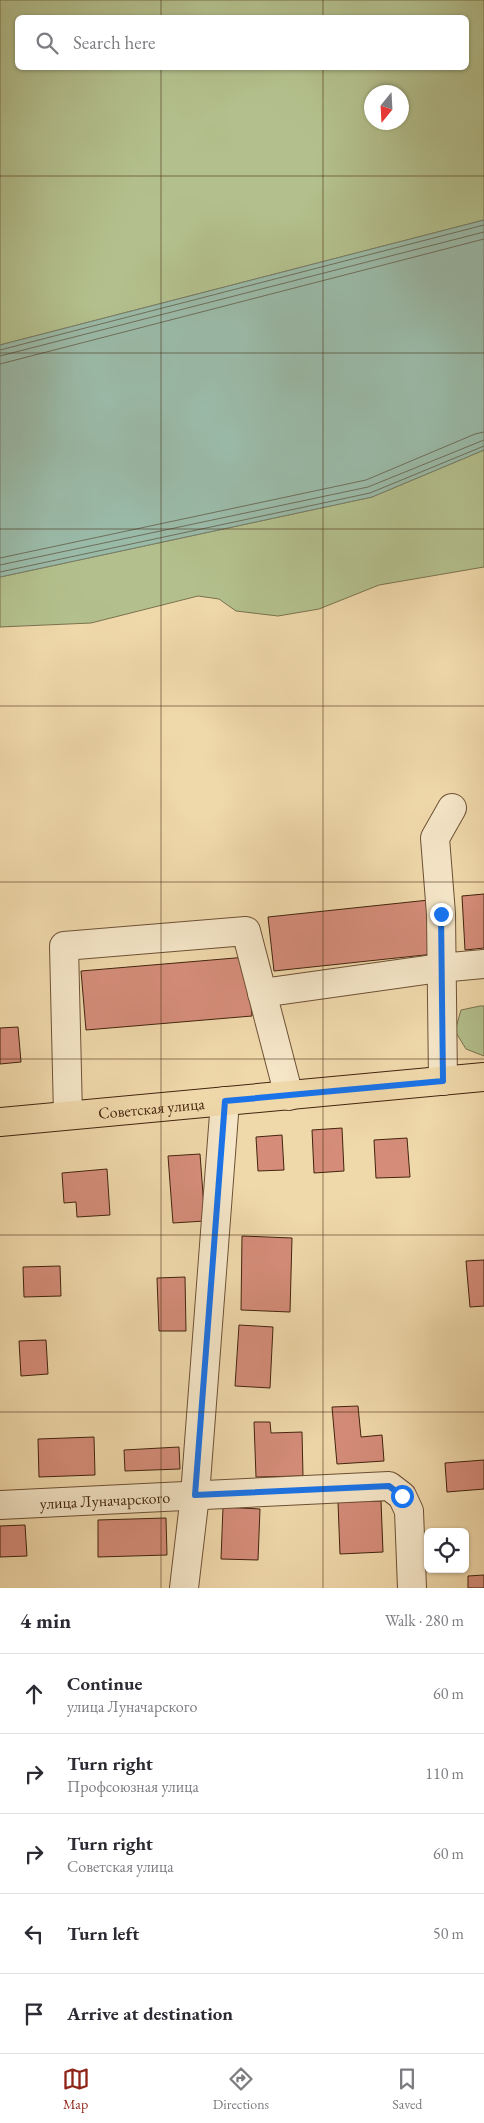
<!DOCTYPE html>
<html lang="en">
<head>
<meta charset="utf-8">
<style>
  :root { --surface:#fff; --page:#f7f7f7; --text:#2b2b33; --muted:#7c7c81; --line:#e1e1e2; --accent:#8f2418 }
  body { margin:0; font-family:"EB Garamond",serif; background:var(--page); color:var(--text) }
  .controls { position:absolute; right:15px; bottom:15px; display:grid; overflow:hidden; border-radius:8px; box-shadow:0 1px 4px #0004 }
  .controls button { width:45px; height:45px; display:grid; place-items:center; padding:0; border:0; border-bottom:1px solid var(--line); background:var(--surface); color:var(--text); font:25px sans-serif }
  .compass { position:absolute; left:364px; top:85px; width:45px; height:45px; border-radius:50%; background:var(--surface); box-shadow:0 1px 4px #0004; rotate:198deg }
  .stop { position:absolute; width:15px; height:15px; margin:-11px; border:4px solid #1a73e8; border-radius:50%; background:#fff }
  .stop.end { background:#1a73e8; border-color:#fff; box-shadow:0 1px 5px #0008 }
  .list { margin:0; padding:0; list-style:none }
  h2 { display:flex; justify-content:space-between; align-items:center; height:65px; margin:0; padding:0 20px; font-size:21px }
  h2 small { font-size:16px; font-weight:400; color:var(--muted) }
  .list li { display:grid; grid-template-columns:32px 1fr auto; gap:15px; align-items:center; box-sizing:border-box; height:80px; padding:0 20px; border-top:1px solid var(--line) }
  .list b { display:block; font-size:19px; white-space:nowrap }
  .list p { margin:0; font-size:16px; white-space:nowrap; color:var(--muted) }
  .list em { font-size:16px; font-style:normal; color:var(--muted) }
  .icon { flex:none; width:28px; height:28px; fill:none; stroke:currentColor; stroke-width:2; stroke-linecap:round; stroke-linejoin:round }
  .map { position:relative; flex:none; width:484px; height:1588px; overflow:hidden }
  .search { position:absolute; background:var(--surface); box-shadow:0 1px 4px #0004; left:15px; right:15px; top:15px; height:55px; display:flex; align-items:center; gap:12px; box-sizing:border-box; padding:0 18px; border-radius:8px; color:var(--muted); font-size:19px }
  .sheet { height:465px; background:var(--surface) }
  nav { display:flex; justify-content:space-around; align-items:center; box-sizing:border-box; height:70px; border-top:1px solid var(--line); background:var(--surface); font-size:14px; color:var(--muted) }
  nav a { display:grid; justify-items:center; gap:2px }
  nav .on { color:var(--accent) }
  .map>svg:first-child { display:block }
</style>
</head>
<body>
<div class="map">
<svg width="484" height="1588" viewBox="0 0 484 1588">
  <rect width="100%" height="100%" fill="#efd8aa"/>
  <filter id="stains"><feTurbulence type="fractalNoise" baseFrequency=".004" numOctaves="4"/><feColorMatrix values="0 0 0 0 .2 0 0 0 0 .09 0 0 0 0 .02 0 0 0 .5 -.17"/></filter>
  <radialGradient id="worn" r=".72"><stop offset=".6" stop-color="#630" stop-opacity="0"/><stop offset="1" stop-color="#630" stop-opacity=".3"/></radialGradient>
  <path fill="#b3c08d" stroke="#7b724e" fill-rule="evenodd" d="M0,0H484V220L0,345ZM18,18H466V68H18ZM372,92H402V122H372Z
    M484,450V567L379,585L319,609L278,616L236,611L219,599L198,596L91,623L0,627V577L372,497Z
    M480,1006H484V1056L466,1049L455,1031L461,1010Z"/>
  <path fill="#9abaa8" stroke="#777e6a" d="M484,220V450L372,497L0,577V345Z"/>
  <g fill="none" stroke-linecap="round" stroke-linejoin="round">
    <path stroke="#6e6f5b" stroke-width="1" d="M0,350L484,225
      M0,356L484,232
      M0,364L484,239
      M0,558L366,480L475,434L484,432
      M0,565L368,487L484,440
      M0,572L370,493L484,446"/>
  </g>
  <path fill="#d58d7a" stroke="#43240e" d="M484,894V948L465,950L462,896Z
    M429,900L434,954L274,971L268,917Z
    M247,957L252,1016L86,1030L81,971Z
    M18,1027L21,1062L0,1064V1028Z
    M342,1128L344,1171L314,1173L312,1130Z
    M282,1135L284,1170L258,1171L256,1137Z
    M407,1138L410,1177L376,1178L374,1140Z
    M200,1154L205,1221L173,1223L168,1156Z
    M107,1169L110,1215L77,1217L76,1202L64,1203L62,1173Z
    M242,1236L292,1238L290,1312L241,1310Z
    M484,1260V1306L470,1307L466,1261Z
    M60,1266L61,1296L24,1297L23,1267Z
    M185,1277L186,1331H159L157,1278Z
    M239,1325L273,1327L270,1388L235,1386Z
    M46,1340L48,1374L21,1376L19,1341Z
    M358,1406L361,1437L382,1435L384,1461L337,1464L332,1407Z
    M254,1422H270L271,1433L302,1432L303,1476L256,1477Z
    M94,1437L95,1475L39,1477L38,1439Z
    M179,1447L180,1469L125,1471L124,1450Z
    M484,1460V1489L447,1492L445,1463Z
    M381,1501L383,1552L340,1554L338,1502Z
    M223,1507L260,1509L258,1560L221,1559Z
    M166,1518L167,1555L98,1557V1520Z
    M25,1525L27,1556L0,1557V1526Z
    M484,1575V1588H468V1576Z"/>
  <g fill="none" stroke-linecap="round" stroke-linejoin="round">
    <g stroke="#6e5135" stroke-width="30">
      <g id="minor">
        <path d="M262,993L440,968L484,964"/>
        <path d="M443,1081L441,914L435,838L452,808"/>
        <path d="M68,1115L64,946L246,931L289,1096"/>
        <path id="s1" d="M0,1505L389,1486L402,1496L409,1511L412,1588"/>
        <path d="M184,1588L195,1495L225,1101"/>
      </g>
    </g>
    <g stroke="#43240e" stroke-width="30">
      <g id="major">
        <path id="s2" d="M0,1122L484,1077"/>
      </g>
    </g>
    <use href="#minor" stroke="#f5e6c8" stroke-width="28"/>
    <use href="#major" stroke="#efd8aa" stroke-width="28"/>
  </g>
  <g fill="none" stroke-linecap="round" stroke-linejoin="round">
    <path stroke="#1a73e8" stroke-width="6" d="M402,1496L389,1486L195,1495L225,1101L443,1081L441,914"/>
  </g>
  <path fill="none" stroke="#43240e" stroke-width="1" stroke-opacity="0.55" d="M161,0V18M323,0V18M161,68V1588M323,68V1588M0,176H484M0,353H484M0,529H484M0,706H484M0,882H484M0,1059H484M0,1235H484M0,1412H484"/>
  <g text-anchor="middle" stroke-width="5" stroke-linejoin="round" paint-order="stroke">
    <g font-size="16" fill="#43240e" stroke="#f5e6c8">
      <text dy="6" stroke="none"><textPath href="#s2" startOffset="152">Советская улица</textPath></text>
      <text dy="6" stroke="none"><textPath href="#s1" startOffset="105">улица Луначарского</textPath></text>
    </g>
  </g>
  <rect width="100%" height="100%" filter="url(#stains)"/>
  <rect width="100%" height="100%" fill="url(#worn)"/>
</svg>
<div class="controls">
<button><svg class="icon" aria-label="locate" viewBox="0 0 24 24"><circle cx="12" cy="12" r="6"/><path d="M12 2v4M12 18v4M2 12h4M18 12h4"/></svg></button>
</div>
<svg class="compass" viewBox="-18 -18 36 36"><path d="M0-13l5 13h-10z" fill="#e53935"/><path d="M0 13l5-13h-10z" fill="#7c7c81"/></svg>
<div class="stop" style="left:402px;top:1496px"></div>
<div class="stop end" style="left:441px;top:914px"></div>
<div class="search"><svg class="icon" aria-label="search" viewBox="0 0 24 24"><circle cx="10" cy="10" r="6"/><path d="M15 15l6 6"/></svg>Search here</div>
</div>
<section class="sheet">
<h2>4 min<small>Walk · 280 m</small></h2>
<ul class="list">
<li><svg class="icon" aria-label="ahead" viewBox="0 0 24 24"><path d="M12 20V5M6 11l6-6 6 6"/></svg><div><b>Continue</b><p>улица Луначарского</p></div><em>60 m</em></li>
<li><svg class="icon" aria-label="right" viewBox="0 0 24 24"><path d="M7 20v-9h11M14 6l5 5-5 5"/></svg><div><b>Turn right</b><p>Профсоюзная улица</p></div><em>110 m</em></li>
<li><svg class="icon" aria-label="right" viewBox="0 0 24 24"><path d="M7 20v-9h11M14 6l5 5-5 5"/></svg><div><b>Turn right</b><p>Советская улица</p></div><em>60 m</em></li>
<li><svg class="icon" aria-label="left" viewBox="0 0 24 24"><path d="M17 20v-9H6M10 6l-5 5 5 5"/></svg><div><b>Turn left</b></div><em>50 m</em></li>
<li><svg class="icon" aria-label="arrive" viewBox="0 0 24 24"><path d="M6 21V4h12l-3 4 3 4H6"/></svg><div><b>Arrive at destination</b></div></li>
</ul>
</section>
<nav>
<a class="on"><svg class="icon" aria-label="map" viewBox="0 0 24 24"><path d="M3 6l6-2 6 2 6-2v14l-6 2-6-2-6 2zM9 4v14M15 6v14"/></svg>Map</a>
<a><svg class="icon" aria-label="directions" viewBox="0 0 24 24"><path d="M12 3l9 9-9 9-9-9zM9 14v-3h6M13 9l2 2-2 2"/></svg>Directions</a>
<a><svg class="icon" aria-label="saved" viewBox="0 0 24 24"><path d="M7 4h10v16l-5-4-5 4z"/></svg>Saved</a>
</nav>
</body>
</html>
